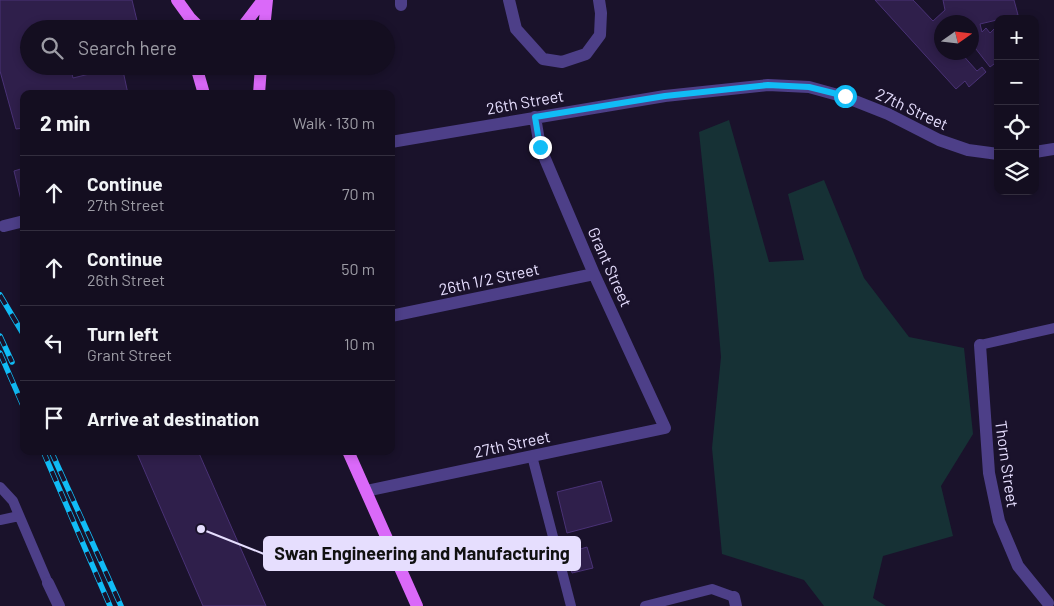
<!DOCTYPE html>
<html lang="en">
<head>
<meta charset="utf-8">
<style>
  :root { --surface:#140e20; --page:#1d1729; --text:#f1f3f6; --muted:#9d9ca5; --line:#332e3e }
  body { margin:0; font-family:Barlow,sans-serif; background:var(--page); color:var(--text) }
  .controls { position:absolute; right:15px; top:15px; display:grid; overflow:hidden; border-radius:10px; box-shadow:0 2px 8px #0003 }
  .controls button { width:45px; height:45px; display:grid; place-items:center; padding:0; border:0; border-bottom:1px solid var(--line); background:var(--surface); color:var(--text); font:25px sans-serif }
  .compass { position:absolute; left:934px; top:15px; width:45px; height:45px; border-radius:50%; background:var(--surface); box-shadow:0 2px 8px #0003; rotate:76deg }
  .stop { position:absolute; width:15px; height:15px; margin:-11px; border:4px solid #11bcf6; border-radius:50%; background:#fff }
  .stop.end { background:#11bcf6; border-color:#fff; box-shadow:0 1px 5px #0008 }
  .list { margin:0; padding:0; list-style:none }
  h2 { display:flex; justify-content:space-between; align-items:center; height:65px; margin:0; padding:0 20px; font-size:21px }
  h2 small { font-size:16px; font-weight:400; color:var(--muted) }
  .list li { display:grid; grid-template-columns:32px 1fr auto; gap:15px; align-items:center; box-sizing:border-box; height:75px; padding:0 20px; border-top:1px solid var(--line) }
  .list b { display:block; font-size:19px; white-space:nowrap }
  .list p { margin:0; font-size:16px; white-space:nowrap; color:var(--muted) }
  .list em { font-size:16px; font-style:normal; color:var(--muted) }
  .icon { flex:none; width:28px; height:28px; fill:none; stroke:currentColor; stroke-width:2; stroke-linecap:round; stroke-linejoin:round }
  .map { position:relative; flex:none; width:1054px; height:606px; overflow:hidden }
  .search { position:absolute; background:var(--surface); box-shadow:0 2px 8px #0003; left:20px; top:20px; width:375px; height:55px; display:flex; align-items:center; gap:12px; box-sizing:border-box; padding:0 18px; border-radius:28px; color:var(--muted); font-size:19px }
  .panel { position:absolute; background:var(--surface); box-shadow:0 2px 8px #0003; left:20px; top:90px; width:375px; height:365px; border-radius:10px }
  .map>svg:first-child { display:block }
</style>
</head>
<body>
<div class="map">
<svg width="1054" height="606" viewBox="0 0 1054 606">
  <rect width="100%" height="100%" fill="#1a122b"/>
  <path fill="#163135" d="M729,120L769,262L804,260L788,194L824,180L864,278L909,337L964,348L973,434L941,486L953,536L883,556L873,598L886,606H824L804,580L722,554L712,448L721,357L714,275L699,132Z"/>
  <path fill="#2f1f4b" stroke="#4a3276" d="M0,0H132L139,29H29V66H70L73,78L122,66L128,94H24V128L16,129L0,71Z
    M875,0H913L933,21L945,10L943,0H1014L1018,15L980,24L982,32L986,28L990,33L996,27L998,29V61L990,67L972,44V41L976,38L972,22H942V52H960L977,71L982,67L986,72L969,87L965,81L956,89Z
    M24,168V200H21L14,171Z
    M136,451H198L266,606H203Z
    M601,481L612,521L567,533L557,492Z
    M587,547L593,568L572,573L567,553Z"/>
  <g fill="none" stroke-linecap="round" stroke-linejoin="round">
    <path stroke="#4d3f88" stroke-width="10" d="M980,345L1054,328
      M532,456L571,606
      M0,487L13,501L48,583
      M0,520L19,516
      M645,606L712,589L734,597"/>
    <path stroke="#4d3f88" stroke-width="12" d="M509,0L516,29L543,59L562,62L586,54L600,35L601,13L599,0
      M401,5V0
      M391,142L665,96L768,85L809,87L845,97L888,114L939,140L968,150L998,154
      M1035,152L1054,149
      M4,226L24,221
      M391,316L594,274
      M980,345L989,473L999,521L1018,566L1048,603
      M366,491L665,428L594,274L540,147L535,117
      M48,583L59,606
      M734,597L736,606"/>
    <path stroke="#da69f9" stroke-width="12" d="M177,0L190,18L201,29
      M241,29L263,0
      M264,29L267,0
      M196,66L204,94
      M259,94L261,66
      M348,451L417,606"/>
    <g stroke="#11bcf6" stroke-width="5.5">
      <path id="rail" d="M0,295L22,332
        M0,336L12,362
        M0,353L24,408
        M43,451L110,606
        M51,451L121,606"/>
    </g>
    <use href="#rail" stroke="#1a122b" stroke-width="4" stroke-dasharray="11" stroke-linecap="butt"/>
  </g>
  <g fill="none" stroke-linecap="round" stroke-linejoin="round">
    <path stroke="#11bcf6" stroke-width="6" d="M540,147L535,117L665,96L768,85L809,87L845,96"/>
  </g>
  <g text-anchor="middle" stroke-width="5" stroke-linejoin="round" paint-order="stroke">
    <g font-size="16" fill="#e6defe" stroke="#1a122b">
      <text transform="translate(525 102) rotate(-10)" y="6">26th Street</text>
      <text transform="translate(912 109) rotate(25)" y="6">27th Street</text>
      <text transform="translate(610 267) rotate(66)" y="6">Grant Street</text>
      <text transform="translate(489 279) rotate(-12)" y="6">26th 1/2 Street</text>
      <text transform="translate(512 444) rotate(-12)" y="6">27th Street</text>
      <text transform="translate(1007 464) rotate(82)" y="6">Thorn Street</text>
    </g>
  </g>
  <path fill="none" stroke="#e6defe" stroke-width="2" d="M201 529L264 554"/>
  <circle fill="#e6defe" stroke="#1a122b" stroke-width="2" cx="201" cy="529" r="5"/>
  <rect fill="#e6defe" stroke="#e6defe" stroke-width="2" x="264" y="537" width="316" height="33" rx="5"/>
  <g font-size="18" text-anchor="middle" font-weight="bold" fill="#111">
    <text x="422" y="560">Swan Engineering and Manufacturing</text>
  </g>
</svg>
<div class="controls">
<button>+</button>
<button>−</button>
<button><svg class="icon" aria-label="locate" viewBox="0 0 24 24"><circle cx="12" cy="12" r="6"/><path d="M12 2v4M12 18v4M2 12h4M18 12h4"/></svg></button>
<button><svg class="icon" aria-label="layers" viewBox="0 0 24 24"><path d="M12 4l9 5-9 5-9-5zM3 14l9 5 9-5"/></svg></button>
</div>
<svg class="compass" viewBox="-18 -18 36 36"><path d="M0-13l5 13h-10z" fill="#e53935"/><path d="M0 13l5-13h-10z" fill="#9d9ca5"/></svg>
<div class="stop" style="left:845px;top:96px"></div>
<div class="stop end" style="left:540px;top:147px"></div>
<div class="search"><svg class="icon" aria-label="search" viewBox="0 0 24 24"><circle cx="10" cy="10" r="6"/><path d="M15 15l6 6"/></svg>Search here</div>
<section class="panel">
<h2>2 min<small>Walk · 130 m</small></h2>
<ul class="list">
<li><svg class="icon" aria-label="ahead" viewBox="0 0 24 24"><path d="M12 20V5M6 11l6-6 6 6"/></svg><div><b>Continue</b><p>27th Street</p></div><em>70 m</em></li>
<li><svg class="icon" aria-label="ahead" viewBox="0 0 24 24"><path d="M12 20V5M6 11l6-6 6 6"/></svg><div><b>Continue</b><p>26th Street</p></div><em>50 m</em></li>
<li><svg class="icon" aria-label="left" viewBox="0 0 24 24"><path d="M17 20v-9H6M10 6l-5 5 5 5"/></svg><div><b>Turn left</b><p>Grant Street</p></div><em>10 m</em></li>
<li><svg class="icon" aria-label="arrive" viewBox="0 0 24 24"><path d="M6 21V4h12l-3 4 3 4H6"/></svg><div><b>Arrive at destination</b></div></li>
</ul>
</section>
</div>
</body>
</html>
